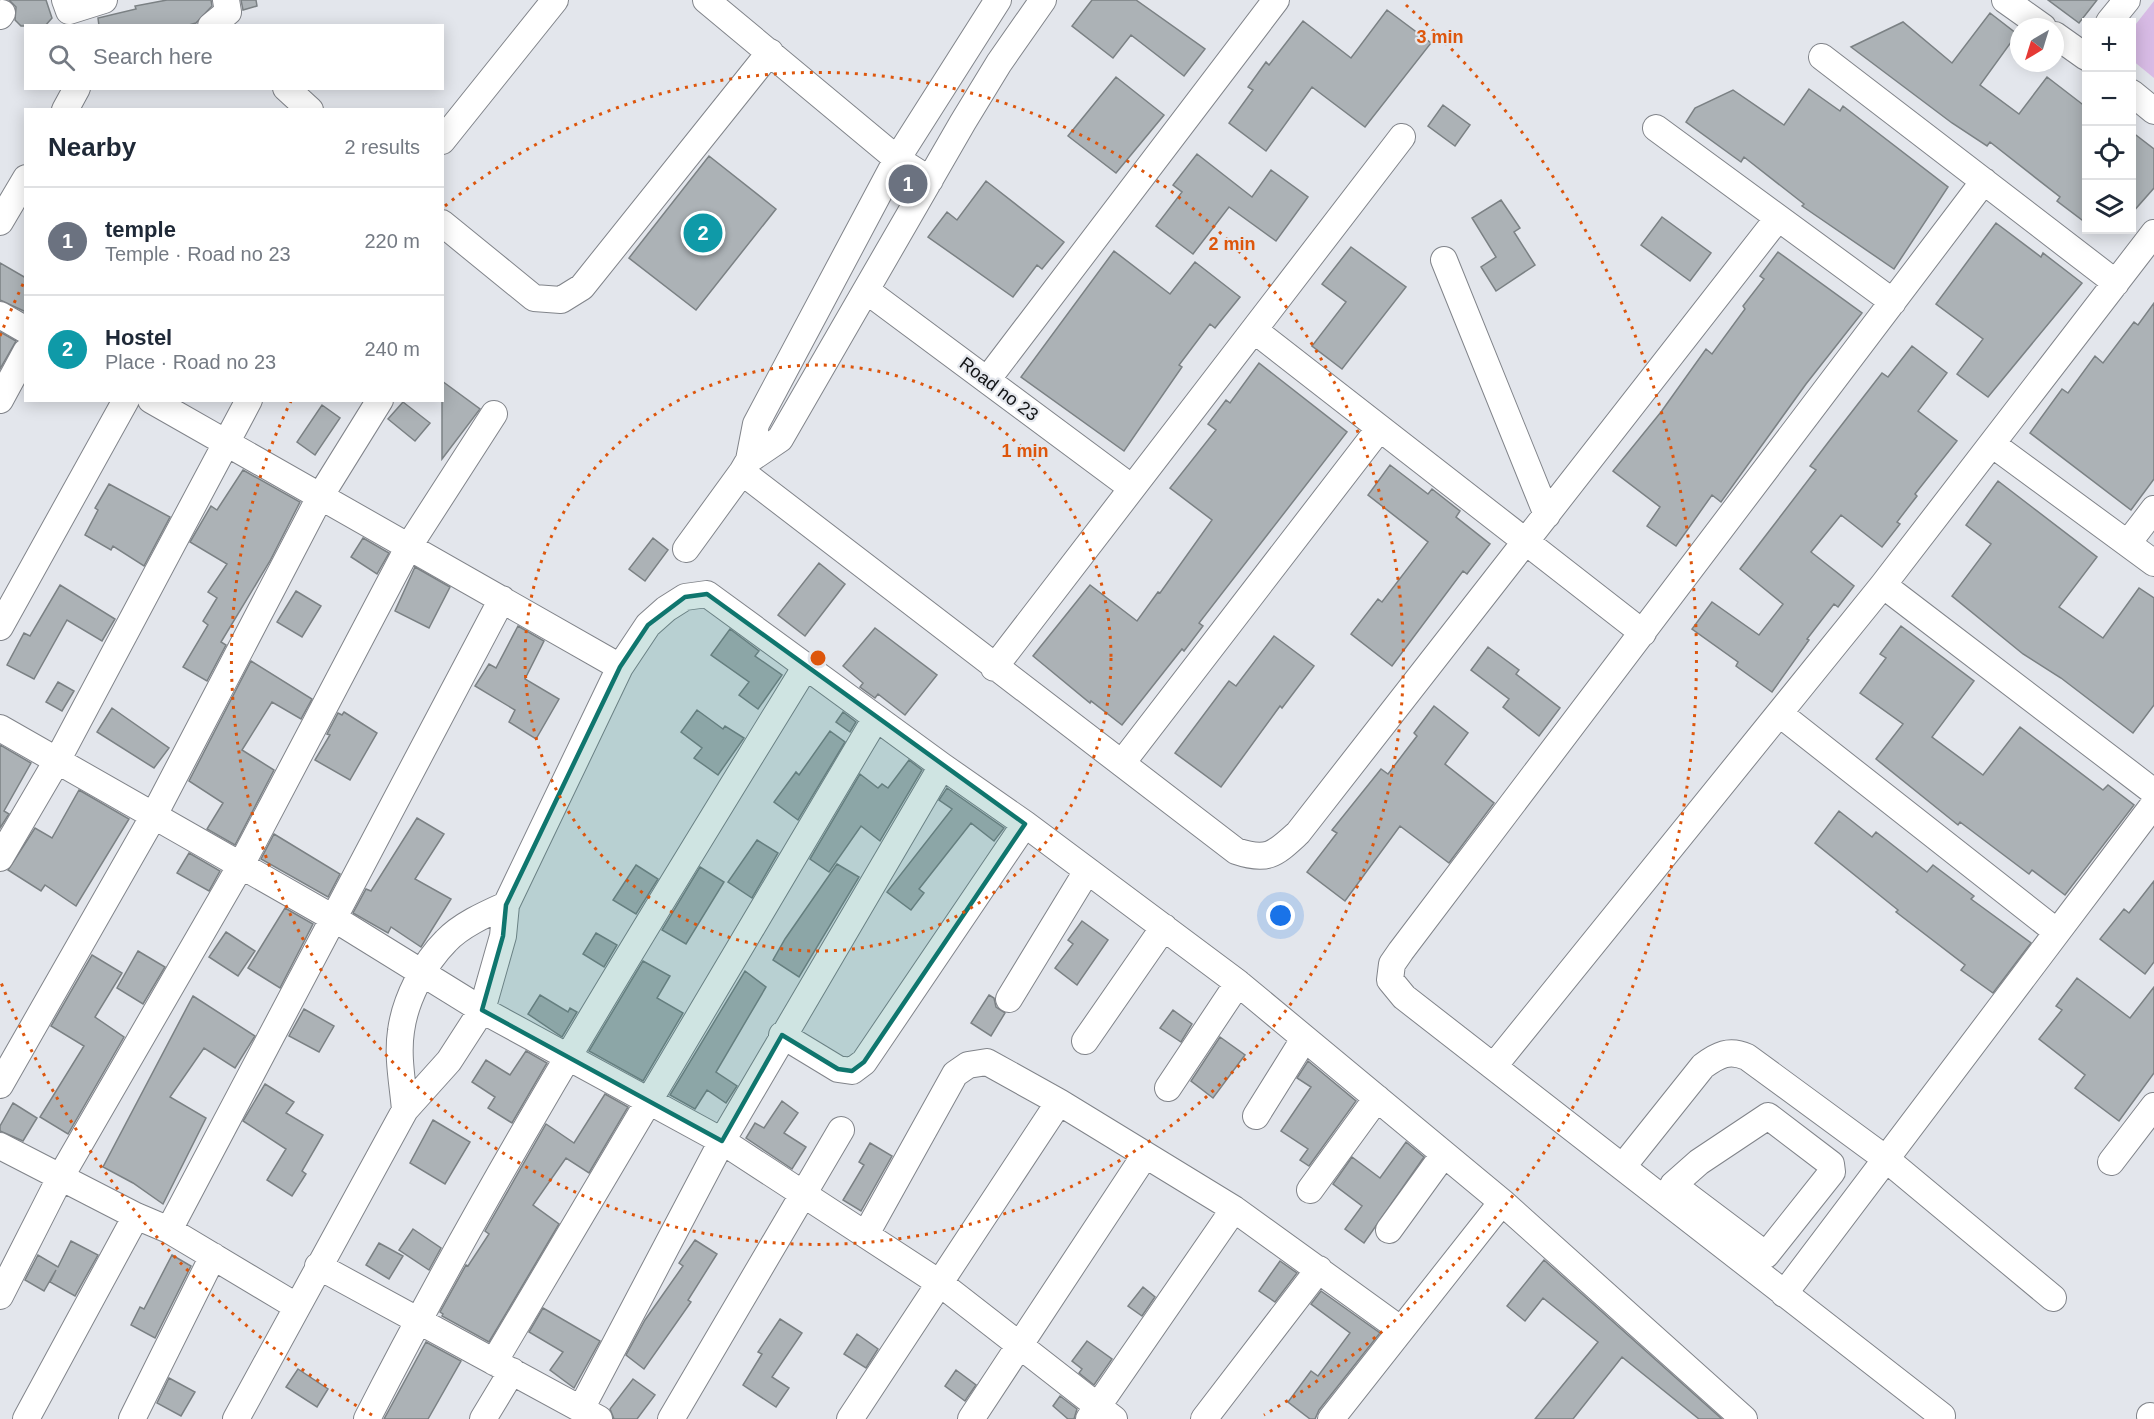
<!DOCTYPE html>
<html lang="en">
<head>
<meta charset="utf-8">
<style>
  :root { --surface:#fff; --page:#f6f6f7; --text:#1f2937; --muted:#747a83; --line:#e0e1e3; --accent:#ea580c }
  body { margin:0; font-family:Helvetica,sans-serif; background:var(--page); color:var(--text) }
  .controls { position:absolute; right:18px; top:18px; display:grid; overflow:hidden; border-radius:0px; box-shadow:0 3px 15px #0003 }
  .controls button { width:54px; height:54px; display:grid; place-items:center; padding:0; border:0; border-bottom:2px solid var(--line); background:var(--surface); color:var(--text); font:30px sans-serif }
  .compass { position:absolute; left:2010px; top:18px; width:54px; height:54px; border-radius:50%; background:var(--surface); box-shadow:0 3px 15px #0003; rotate:218deg }
  .you { position:absolute; left:1281px; top:916px; width:21px; height:21px; margin:-15px; border:4px solid #fff; border-radius:50%; background:#1a73e8; box-shadow:0 0 0 9px #1a73e833 }
  .badge { display:grid; place-items:center; width:39px; height:39px; border-radius:50%; background:var(--accent); color:#fff; font-size:20px; font-weight:700 }
  .pin { position:absolute; translate:-50% -50%; border:3px solid #fff; box-shadow:0 2px 6px #0006 }
  .list { margin:0; padding:0; list-style:none }
  h2 { display:flex; justify-content:space-between; align-items:center; height:78px; margin:0; padding:0 24px; font-size:26px }
  h2 small { font-size:20px; font-weight:400; color:var(--muted) }
  .list li { display:grid; grid-template-columns:39px 1fr auto; gap:18px; align-items:center; box-sizing:border-box; height:108px; padding:0 24px; border-top:2px solid var(--line) }
  .list b { display:block; font-size:22px; white-space:nowrap }
  .list p { margin:0; font-size:20px; white-space:nowrap; color:var(--muted) }
  .list em { font-size:20px; font-style:normal; color:var(--muted) }
  .icon { flex:none; width:33px; height:33px; fill:none; stroke:currentColor; stroke-width:2; stroke-linecap:round; stroke-linejoin:round }
  .map { position:relative; flex:none; width:2154px; height:1419px; overflow:hidden }
  .search { position:absolute; background:var(--surface); box-shadow:0 3px 15px #0003; left:24px; top:24px; width:420px; height:66px; display:flex; align-items:center; gap:15px; box-sizing:border-box; padding:0 21px; border-radius:0px; color:var(--muted); font-size:22px }
  .panel { position:absolute; background:var(--surface); box-shadow:0 3px 15px #0003; left:24px; top:108px; width:420px; height:294px; border-radius:0px }
  .map>svg:first-child { display:block }
</style>
</head>
<body>
<div class="map">
<svg width="2154" height="1419" viewBox="0 0 2154 1419">
  <rect width="100%" height="100%" fill="#e3e6ec"/>
  <path fill="#d8bbe5" d="M2154,1V78L2132,60V29Z"/>
  <path fill="#acb2b6" stroke="#7b8184" stroke-width="1.5" d="M9,0H46L52,18L45,26H21L15,20L16,7Z
    M167,0H211L212,6L196,23L185,26H99L98,18L136,9L135,6Z
    M241,0H256L257,6L243,10Z
    M1092,0H1136L1205,49L1184,76L1131,35L1113,58L1072,26Z
    M2048,0H2097L2079,23Z
    M1387,10L1431,43L1365,127L1312,87L1266,151L1229,123L1253,90L1248,87L1266,62L1269,65L1303,21L1351,58Z
    M1990,13L2017,34L1980,85L2019,114L2047,77L2086,107V223L2057,201L2060,197L1990,142L1987,146L1952,123L1851,47L1903,22L1952,63Z
    M1116,77L1164,115L1116,173L1068,136Z
    M1809,89L1840,111L1843,106L1948,187L1894,269L1802,206L1804,204L1744,157L1741,162L1686,122L1695,108L1733,90L1784,125Z
    M1443,105L1470,125L1455,146L1428,126Z
    M2132,132L2154,149V188L2132,213Z
    M1197,154L1252,197L1271,170L1308,197L1276,241L1229,207L1193,254L1156,226L1182,192L1173,185Z
    M709,156L776,209L696,310L629,258Z
    M986,181L1064,242L1042,269L1037,265L1013,297L928,237L947,212L957,220Z
    M1501,200L1520,228L1514,232L1535,265L1496,291L1481,267L1496,257L1472,218Z
    M1662,217L1711,253L1690,281L1641,245Z
    M1996,223L2041,257L2043,253L2082,283L1988,397L1957,374L1983,339L1936,304Z
    M1351,247L1406,287L1342,369L1312,346L1346,302L1322,284Z
    M1114,251L1170,294L1195,262L1240,297L1215,328L1210,324L1179,365L1182,367L1124,451L1021,377Z
    M1778,252L1862,313L1806,384L1721,502L1712,495L1676,546L1647,526L1660,507L1613,471L1661,412L1706,349L1712,354L1745,309L1743,306L1764,279L1760,276Z
    M0,263L26,278V312L0,300Z
    M2154,303V479L2131,510L2030,433L2062,389L2068,393L2095,356L2103,363L2134,322L2138,325Z
    M0,332L16,341L0,369Z
    M1912,346L1947,373L1918,411L1957,441L1915,494L1917,496L1897,522L1900,524L1882,547L1841,515L1811,552L1854,586L1838,607L1834,604L1807,639L1809,640L1772,692L1736,666L1738,662L1692,629L1712,602L1759,635L1783,604L1740,569L1816,470L1810,466L1830,440L1882,373L1888,377Z
    M1259,363L1347,432L1199,623L1203,626L1184,651L1182,649L1122,725L1091,701L1090,703L1033,656L1090,585L1137,621L1158,592L1160,593L1212,520L1170,488L1216,430L1208,424L1226,400L1230,403Z
    M442,381L480,409L442,459Z
    M403,402L430,423L415,441L388,419Z
    M322,405L340,418L315,455L297,442Z
    M1390,465L1428,494L1432,489L1460,511L1456,517L1490,544L1467,574L1463,571L1392,666L1351,634L1378,599L1382,602L1428,542L1368,495Z
    M243,470L300,502L270,561L221,642L226,645L207,681L183,667L208,625L203,621L217,598L208,592L227,564L190,542L211,506L217,510Z
    M1998,481L2097,557L2059,607L2103,638L2139,588L2154,598V705L2133,733L2061,678L2023,654L1952,596L1991,544L1966,525Z
    M109,484L170,517L144,566L113,546L111,550L85,535L98,510L95,508Z
    M363,538L389,553L377,574L351,557Z
    M653,538L668,550L645,581L629,569Z
    M819,563L845,584L805,636L778,615Z
    M415,567L450,587L429,628L395,611Z
    M60,585L115,619L102,641L67,620L34,679L7,665L24,633L30,636Z
    M296,591L321,606L302,637L277,622Z
    M518,626L544,641L525,679L559,699L536,739L509,722L515,710L475,686L489,664L496,668Z
    M1901,626L1974,681L1932,737L1983,775L2020,727L2103,790L2108,785L2134,805L2065,895L2032,870L2029,874L1960,822L1958,825L1876,759L1903,724L1860,693L1886,658L1880,654Z
    M875,628L937,675L905,715L878,694L875,698L860,687L863,683L843,666Z
    M730,629L759,651L755,656L782,675L758,709L739,695L749,682L711,655Z
    M1274,636L1314,666L1282,708L1280,706L1221,787L1175,753L1229,681L1236,686Z
    M1488,647L1519,670L1516,674L1560,708L1539,736L1503,707L1509,699L1471,670Z
    M251,661L312,699L301,719L272,702L242,750L274,770L235,845L207,829L223,803L189,781Z
    M58,682L74,691L62,711L46,702Z
    M1434,706L1468,733L1445,764L1494,803L1449,863L1400,826L1345,901L1307,872L1337,833L1332,830L1381,769L1388,774L1417,736L1414,733Z
    M112,708L169,748L154,768L97,732Z
    M697,710L723,729L725,726L744,738L718,775L694,758L702,748L681,732Z
    M344,712L377,733L350,780L315,760L330,735L327,734L338,713L342,715Z
    M843,712L856,722L850,732L836,722Z
    M830,731L845,742L798,820L774,802L796,772L799,775Z
    M0,745L31,763L4,811L9,814L0,828Z
    M909,760L922,770L880,841L861,826L829,872L810,859L860,774L878,788L882,784L888,788Z
    M947,788L1004,828L994,841L971,823L919,889L924,893L911,910L887,892L952,809L939,800Z
    M79,790L129,819L76,906L45,885L41,891L8,870L35,828L52,838Z
    M1839,811L1872,837L1876,832L1927,872L1933,865L1974,896L1971,899L2031,943L1993,993L1961,970L1965,965L1896,912L1898,910L1815,843Z
    M417,818L444,834L415,879L451,899L421,947L391,927L388,933L353,913L366,889L371,891Z
    M274,834L340,874L328,897L261,859Z
    M757,840L778,853L752,898L728,882Z
    M189,853L220,871L209,891L177,873Z
    M837,864L859,877L799,977L773,960L785,939Z
    M636,865L658,879L636,914L613,900Z
    M700,867L724,882L686,944L662,930Z
    M2154,881V962L2145,974L2100,939L2124,909L2129,913Z
    M285,908L313,924L280,988L248,968Z
    M1082,921L1108,940L1077,985L1055,968L1073,944L1068,940Z
    M226,932L255,951L238,976L209,957Z
    M596,933L617,945L604,967L583,954Z
    M138,951L165,967L143,1004L117,988Z
    M92,955L122,973L95,1017L124,1037L68,1134L40,1117L84,1046L51,1026Z
    M643,961L670,976L657,998L683,1013L643,1081L589,1051Z
    M745,971L766,987L716,1072L737,1086L726,1103L707,1090L695,1109L670,1095Z
    M2077,978L2130,1018L2154,987V1073L2119,1121L2075,1088L2085,1075L2039,1039L2062,1010L2056,1006Z
    M540,995L568,1012L570,1008L577,1012L562,1037L528,1014Z
    M989,995L994,998L996,1007L1005,1013L991,1036L971,1023Z
    M193,996L255,1036L235,1068L204,1048L170,1097L206,1118L163,1204L133,1183L103,1167Z
    M304,1009L334,1026L319,1052L289,1036Z
    M1173,1010L1192,1024L1181,1042L1160,1028Z
    M1220,1037L1245,1055L1213,1098L1191,1081Z
    M526,1051L547,1063L512,1123L488,1108L495,1097L472,1082L486,1060L510,1075Z
    M1308,1061L1356,1101L1309,1166L1300,1160L1308,1149L1281,1131L1311,1087L1297,1078Z
    M265,1084L294,1102L286,1113L323,1135L302,1171L306,1174L292,1196L267,1180L286,1149L243,1121Z
    M605,1094L628,1107L589,1173L566,1158L533,1205L559,1224L489,1342L442,1316L443,1314L440,1312L466,1265L468,1266L489,1234L485,1231L546,1124L574,1143Z
    M782,1101L798,1113L784,1133L806,1147L792,1169L746,1138L755,1123L764,1128Z
    M13,1103L37,1118L23,1141L0,1131V1126Z
    M433,1120L470,1142L445,1184L410,1163Z
    M1406,1142L1424,1157L1364,1243L1345,1229L1362,1206L1333,1184L1352,1157L1380,1178Z
    M870,1143L892,1156L861,1211L843,1200L864,1165L859,1162Z
    M413,1229L441,1248L429,1270L399,1250Z
    M695,1240L717,1254L688,1300L691,1302L644,1369L626,1355L645,1320L683,1266L679,1263Z
    M71,1241L98,1255L75,1296L50,1282L56,1270L44,1291L25,1280L38,1255L58,1267Z
    M379,1243L403,1256L389,1279L366,1265Z
    M172,1255L191,1266L155,1338L131,1325L140,1307L144,1309Z
    M1544,1260L1722,1419H1699L1622,1357L1573,1419H1535L1598,1342L1543,1298L1525,1321L1507,1306Z
    M1280,1261L1297,1273L1275,1302L1259,1291Z
    M1143,1287L1155,1297L1142,1316L1128,1306Z
    M1321,1291L1380,1333L1319,1410L1315,1419H1310L1288,1402L1311,1371L1318,1376L1350,1333L1311,1304Z
    M543,1308L600,1341L574,1388L550,1370L563,1352L529,1332Z
    M780,1319L802,1333L772,1377L789,1388L776,1407L743,1385L762,1354L758,1352Z
    M857,1334L878,1349L866,1368L844,1354Z
    M1087,1341L1112,1359L1094,1385L1079,1373L1082,1369L1072,1361Z
    M426,1342L461,1361L428,1419H384Z
    M298,1369L328,1389L317,1407L286,1387Z
    M956,1370L976,1385L965,1401L945,1386Z
    M169,1378L195,1392L181,1416L157,1403Z
    M633,1379L655,1395L637,1419H614L610,1409Z
    M1060,1396L1077,1409L1074,1419H1068L1053,1406Z"/>
  <g fill="none" stroke-linecap="round" stroke-linejoin="round">
    <g stroke="#81848a" stroke-width="28">
      <path id="minor" d="M65,0L69,11L104,0
        M706,0L897,159L930,180
        M1043,0L999,63L963,122L780,439L749,460L742,472L1236,851C1268,862 1275,854 1298,833L1778,218
        M2005,0L2043,27
        M0,16L2,13
        M2109,22L2127,0
        M211,26L228,12L226,0
        M2055,35L2086,57
        M1822,57L2116,283
        M286,88L310,110
        M2132,93L2154,111
        M65,110L77,88
        M1656,128L1893,302
        M442,141L555,0
        M0,222L26,178
        M442,223L534,298L561,300L582,287L770,52
        M1444,260L1547,515
        M867,291L1132,488
        M0,315L26,330
        M1254,330L1643,633
        M987,380L1276,0
        M0,400L26,352
        M151,400L620,667
        M1992,444L2154,563
        M749,460L756,424L897,159L998,0
        M2128,543L2154,509
        M686,549L742,472
        M1883,585L2154,792
        M0,627L126,400
        M994,668L1402,137
        M1780,714L2057,932
        M0,728L335,919L482,1010L722,1141L941,1284L1114,1419
        M1122,763L1379,429
        M0,858L58,759L249,400
        M506,905L620,667L648,625L666,609L685,597L707,594L942,766L1025,824L1238,983L1502,1202L1744,1419
        M1009,999L1087,871
        M782,1035L838,1069L852,1071L864,1062L1025,824
        M1085,1041L1164,927
        M1494,1066L1883,585L2154,233
        M0,1085L153,817L321,495L380,400
        M1168,1088L1238,983
        M1256,1116L1304,1039
        M1768,1116L1831,1164L1832,1172L1766,1255L1673,1185L1699,1162Z
        M0,1146L136,1216L169,1230L296,1306
        M2111,1162L2154,1106
        M1624,1165L1703,1066C1718,1055 1729,1049 1747,1057L1886,1159L2053,1298
        M1310,1190L1377,1098
        M169,1230L502,599
        M1389,1230L1444,1154
        M866,1234L955,1074L968,1065L987,1062L1059,1102L1234,1209L1400,1329
        M318,1266L599,1419
        M1784,1294L2154,804
        M0,1296L60,1178L241,865L409,546L494,414
        M494,1362L876,718
        M581,1409L722,1141L942,766
        M1942,1416L1404,997L1390,980L1392,964L1401,951L1984,181
        M2150,1416L2152,1419
        M26,1419L136,1216
        M132,1419L213,1256
        M236,1419L405,1110L449,1061L482,1010L503,936L506,905C486,914 461,925 446,941C424,963 405,1000 401,1031C397,1057 403,1085 405,1110
        M367,1419C499,1160 654,914 806,666
        M483,1419L512,1371
        M671,1419L841,1130
        M850,1419L1059,1102
        M971,1419L1145,1155
        M1089,1419L1234,1209
        M1204,1419L1319,1269
        M1331,1419L1502,1202"/>
    </g>
    <use href="#minor" stroke="#fff" stroke-width="26"/>
  </g>
  <path fill="#0f766e" fill-opacity="0.2" stroke="#0f766e" stroke-width="4.5" stroke-linejoin="round" d="M707,594L1025,824L864,1062L852,1071L838,1069L782,1035L722,1141L482,1010L503,936L506,905L620,667L648,625L685,597Z"/>
  <g fill="none" stroke="#dd560c" stroke-width="3" stroke-dasharray="3 6">
    <circle cx="818" cy="658" r="293"/>
    <path d="M445 206A586 586 0 1 1 291 401"/>
    <path d="M372 1415A879 879 0 0 1 0 980M0 336A879 879 0 0 1 25 280M1406 5A879 879 0 0 1 1264 1415"/>
  </g>
  <g text-anchor="middle" stroke-width="4.5" stroke-linejoin="round" paint-order="stroke">
    <g font-size="18" fill="#121416" stroke="#e3e6ec">
      <text transform="translate(999 389) rotate(37)" y="6">Road no 23</text>
    </g>
  </g>
  <circle cx="818" cy="658" r="9" fill="#dd560c" stroke="#e3e6ec" stroke-width="3"/>
  <g font-size="18" text-anchor="middle" font-weight="bold" fill="#dd560c" stroke="#e3e6ec" stroke-width="4.5" stroke-linejoin="round" paint-order="stroke">
    <text x="1440" y="43">3 min</text>
    <text x="1232" y="250">2 min</text>
    <text x="1025" y="457">1 min</text>
  </g>
</svg>
<div class="controls">
<button>+</button>
<button>−</button>
<button><svg class="icon" aria-label="locate" viewBox="0 0 24 24"><circle cx="12" cy="12" r="6"/><path d="M12 2v4M12 18v4M2 12h4M18 12h4"/></svg></button>
<button><svg class="icon" aria-label="layers" viewBox="0 0 24 24"><path d="M12 4l9 5-9 5-9-5zM3 14l9 5 9-5"/></svg></button>
</div>
<svg class="compass" viewBox="-18 -18 36 36"><path d="M0-13l5 13h-10z" fill="#e53935"/><path d="M0 13l5-13h-10z" fill="#747a83"/></svg>
<div class="you"></div>
<div class="pin badge" style="left:908px;top:184px;background:#6b7280">1</div>
<div class="pin badge" style="left:703px;top:233px;background:#0f9aa8">2</div>
<div class="search"><svg class="icon" aria-label="search" viewBox="0 0 24 24"><circle cx="10" cy="10" r="6"/><path d="M15 15l6 6"/></svg>Search here</div>
<section class="panel">
<h2>Nearby<small>2 results</small></h2>
<ul class="list">
<li><span class="badge" style="background:#6b7280">1</span><div><b>temple</b><p>Temple · Road no 23</p></div><em>220 m</em></li>
<li><span class="badge" style="background:#0f9aa8">2</span><div><b>Hostel</b><p>Place · Road no 23</p></div><em>240 m</em></li>
</ul>
</section>
</div>
</body>
</html>
